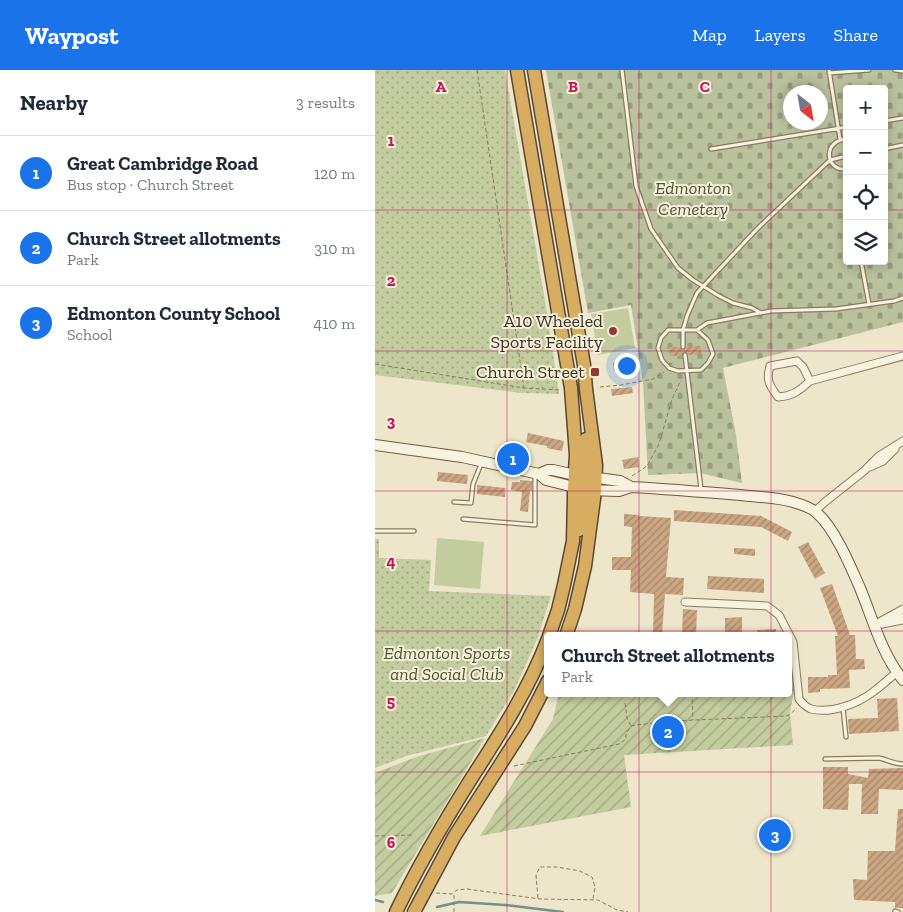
<!DOCTYPE html>
<html lang="en">
<head>
<meta charset="utf-8">
<style>
  :root { --surface:#fff; --page:#f6f6f7; --text:#1f2937; --muted:#747a83; --line:#e0e1e3; --accent:#1a73e8 }
  body { margin:0; font-family:"Zilla Slab",serif; background:var(--page); color:var(--text) }
  .controls { position:absolute; right:15px; top:15px; display:grid; overflow:hidden; border-radius:5px; box-shadow:0 2px 12px #0003 }
  .controls button { width:45px; height:45px; display:grid; place-items:center; padding:0; border:0; border-bottom:1px solid var(--line); background:var(--surface); color:var(--text); font:25px sans-serif }
  .compass { position:absolute; left:408px; top:15px; width:45px; height:45px; border-radius:50%; background:var(--surface); box-shadow:0 2px 12px #0003; rotate:149deg }
  .you { position:absolute; left:251px; top:295px; width:18px; height:18px; margin:-12px; border:4px solid #fff; border-radius:50%; background:#1a73e8; box-shadow:0 0 0 8px #1a73e833 }
  .badge { display:grid; place-items:center; width:32px; height:32px; border-radius:50%; background:var(--accent); color:#fff; font-size:16px; font-weight:700 }
  .pin { position:absolute; translate:-50% -50%; border:2px solid #fff; box-shadow:0 1px 5px #0006 }
  .popup { position:absolute; left:169px; top:562px; width:248px; height:65px; box-sizing:border-box; display:grid; place-content:center; border-radius:5px; background:var(--surface); filter:drop-shadow(0 1px 4px #0005); font-size:16px; white-space:nowrap; color:var(--muted) }
  .popup b { font-size:19px; color:var(--text) }
  .popup::after { content:''; position:absolute; left:50%; top:100%; margin-left:-10px; border:10px solid transparent; border-top-color:var(--surface) }
  .list { margin:0; padding:0; list-style:none }
  h2 { display:flex; justify-content:space-between; align-items:center; height:65px; margin:0; padding:0 20px; font-size:21px }
  h2 small { font-size:16px; font-weight:400; color:var(--muted) }
  .list li { display:grid; grid-template-columns:32px 1fr auto; gap:15px; align-items:center; box-sizing:border-box; height:75px; padding:0 20px; border-top:1px solid var(--line) }
  .list b { display:block; font-size:19px; white-space:nowrap }
  .list p { margin:0; font-size:16px; white-space:nowrap; color:var(--muted) }
  .list em { font-size:16px; font-style:normal; color:var(--muted) }
  .icon { flex:none; width:28px; height:28px; fill:none; stroke:currentColor; stroke-width:2; stroke-linecap:round; stroke-linejoin:round }
  .map { position:relative; flex:none; width:528px; height:842px; overflow:hidden }
  header { display:flex; align-items:center; gap:30px; box-sizing:border-box; height:70px; padding:0 25px; background:var(--accent); color:#fff }
  header strong { font-size:24px }
  nav { display:flex; gap:28px; margin-inline-start:auto; font-size:18px }
  main { display:flex }
  aside { flex:1; background:var(--surface) }
  .map>svg:first-child { display:block }
</style>
</head>
<body>
<header>
<strong>Waypost</strong>
<nav><a>Map</a><a>Layers</a><a>Share</a></nav>
</header>
<main>
<aside>
<h2>Nearby<small>3 results</small></h2>
<ul class="list">
<li><span class="badge">1</span><div><b>Great Cambridge Road</b><p>Bus stop · Church Street</p></div><em>120 m</em></li>
<li><span class="badge">2</span><div><b>Church Street allotments</b><p>Park</p></div><em>310 m</em></li>
<li><span class="badge">3</span><div><b>Edmonton County School</b><p>School</p></div><em>410 m</em></li>
</ul>
</aside>
<div class="map">
<svg width="528" height="842" viewBox="0 0 528 842">
  <defs>
    <pattern id="grass-dots" width="8" height="8" patternUnits="userSpaceOnUse" patternTransform="scale(1.25)"><rect width="8" height="8" fill="#c2cc9e"/><path d="M2 2h.1M6 6h.1" fill="none" stroke="#9fa680" stroke-width="1.8" stroke-linecap="round"/></pattern>
    <pattern id="cemetery-stones" width="16" height="16" patternUnits="userSpaceOnUse" patternTransform="scale(1.25)"><rect width="16" height="16" fill="#bac19d"/><path d="M2 7V4a2 2 0 0 1 4 0v3zM10 15v-3a2 2 0 0 1 4 0v3z" fill="#989d80"/></pattern>
    <pattern id="garden-furrows" width="10" height="10" patternUnits="userSpaceOnUse" patternTransform="scale(1.25)"><rect width="10" height="10" fill="#c2cc9e"/><path d="M-1 1l2-2M0 10L10 0M9 11l2-2" fill="none" stroke="#9fa680"/></pattern>
    <pattern id="building-hatch" width="6" height="6" patternUnits="userSpaceOnUse" patternTransform="scale(1.25)"><rect width="6" height="6" fill="#caa682"/><path d="M-1 1l2-2M0 6l6-6M5 7l2-2" fill="none" stroke="#a5886a"/></pattern>
  </defs>
  <rect width="100%" height="100%" fill="#ede6ca"/>
  <path fill="url(#grass-dots)" d="M0,0H130L173,248L184,324L147,323L0,305Z
    M0,469H4V488L56,490L54,521L176,526L162,569L140,619L111,666L31,686L0,698Z"/>
  <path fill="url(#cemetery-stones)" fill-rule="evenodd" d="M171,0H528V252L348,298L361,365L367,413L325,403L273,405L268,312L256,235L213,243ZM472,19H509V191H472ZM416,22H446V52H416Z"/>
  <path fill="url(#garden-furrows)" d="M413,599L421,609L415,643L418,675L249,685L256,737L105,766L178,649L184,623H413Z
    M110,668L17,823L0,826V703L44,686Z"/>
  <path fill="#c2cc9e" d="M253,238L260,278L223,285L216,244Z
    M62,468L109,472L105,519L59,515Z"/>
  <g fill="none" stroke-linecap="round" stroke-linejoin="round">
    <path stroke="#71918c" stroke-width="2.5" d="M0,830L8,832
      M62,837L84,832L130,835L188,842"/>
  </g>
  <path fill="url(#building-hatch)" d="M311,276H326V284L313,285L312,283L310,282L308,283L307,286H295L294,277H305L306,280H308L311,279Z
    M247,292L248,300L239,301L238,293Z
    M257,317L258,323L237,326L236,319Z
    M153,363L189,371L187,381L172,378V376L151,372Z
    M263,387L264,397L249,399L247,390Z
    M63,402L93,405L92,414L62,411Z
    M145,410L157,411V421L155,420L153,442L145,441L147,422L136,420L137,412H145Z
    M102,415L130,418V427L102,424Z
    M299,440L386,446L417,462L413,471L386,457L299,451Z
    M249,444L264,445V446L296,448L291,507L309,508L308,525L290,524L287,564H278L279,524L255,522L256,500H237V487H256L257,457L249,456Z
    M433,472L450,503L440,509L423,477Z
    M359,478L380,479V486L359,484Z
    M333,506L389,509V523L332,519Z
    M457,514L475,565H480L481,589H489L490,599L474,600L475,618L445,619V622L433,623V607H453V605H462L460,566H463L445,518Z
    M308,539L322,540L321,565L307,564Z
    M367,547V562L350,563V548Z
    M401,559V566H383L382,560Z
    M522,628L524,661L474,664L473,649L503,648L502,629Z
    M448,697H473V704L493,708L494,699L528,698V720L504,719L503,744H486L487,714H474L473,740L448,739Z
    M523,739H528V838H520V832L479,830L478,809L492,810L493,781H520Z"/>
  <g fill="none" stroke-linecap="round" stroke-linejoin="round">
    <g stroke="#8a7a5f" stroke-width="5.5">
      <path id="lane" d="M247,0L261,116L276,159L303,198L318,210L344,226L358,233L377,238L386,243
        M454,0L465,69
        M520,0L528,1
        M454,3L494,0
        M509,51L528,48
        M472,69C447,70 450,102 472,99
        M336,79L472,57
        M509,79L528,75
        M470,100L472,106
        M486,191L494,234
        M322,260L332,253L396,241L461,239L519,231L528,228
        M308,277V260H322L333,270L338,284L333,293L326,300L303,301L294,298L287,290L283,278L286,268L293,260H308L312,246L322,223L382,159L455,90L472,86
        M310,285L326,419
        M79,432L96,433L98,414L106,394
        M88,449L160,455V405
        M0,461H39
        M517,549L528,545
        M468,638L471,667
        M450,689L504,688C513,690 519,694 528,694
        M520,841L523,842"/>
    </g>
    <g stroke="#8a7a5f" stroke-width="9">
      <path id="street" d="M435,311L428,297L422,291L395,296C391,310 394,315 403,327C418,326 424,321 435,311L528,286
        M495,397L508,391L520,379
        M440,441L450,432L489,401L504,386L528,371
        M310,532L392,536L404,545L418,572L424,629C427,633 431,637 436,639C456,644 482,634 498,622C506,616 514,609 522,602
        M507,554L528,550
        M499,555L528,539"/>
    </g>
    <g stroke="#6c5b42" stroke-width="12">
      <path id="secondary" d="M0,375L87,387L164,404L171,410L211,420L244,421L256,417C292,419 329,422 365,425C382,427 401,427 418,432C425,434 436,437 442,443C460,459 475,495 485,518C498,549 506,583 528,610
        M164,404L173,400H178L200,405L245,411L256,417"/>
    </g>
    <g stroke="#584833" stroke-width="15">
      <path id="highway" d="M142,0L196,318L201,385L199,418V427L198,471L189,515L183,540L174,566
        M159,0L209,295L211,319L221,395L220,421L210,496L200,539L191,566
        M199,418C216,403 210,389 211,369
        M204,460C212,439 202,425 220,408
        M21,842C43,796 69,752 96,709C125,664 154,619 173,569
        M39,842L79,767L150,656L173,611"/>
    </g>
    <path stroke="#8a7a5f" stroke-width="1" stroke-dasharray="4 2.5" stroke-linecap="butt" d="M102,0L149,318
      M0,294L149,318L185,320
      M225,317L246,315L278,309L289,302
      M257,406L272,396L284,374L297,329L306,310
      M317,623L318,650
      M250,633L252,648L256,656
      M139,696L244,674L251,669V664L256,656L261,655L298,651L411,646L414,645L422,638
      M0,766L37,765
      M18,766L19,775
      M61,823L77,824L82,820L92,819L165,829L223,830L242,840L253,842
      M163,828L161,805L165,797H182L205,801L217,807L220,817L218,829
      M79,842V823"/>
    <use href="#lane" stroke="#f8f3de" stroke-width="3"/>
    <use href="#street" stroke="#f8f3de" stroke-width="7"/>
    <use href="#secondary" stroke="#f8f3de" stroke-width="10"/>
    <use href="#highway" stroke="#d7ae61" stroke-width="12"/>
  </g>
  <path fill="none" stroke="#c2185b" stroke-width="1" stroke-opacity="0.55" d="M132,0V842M264,0V842M396,0V842M0,140H472M509,140H528M0,281H528M0,421H528M0,561H528M0,702H528"/>
  <g fill="#963a31" stroke="#f5f0da" stroke-width="2">
    <circle cx="238" cy="261" r="5"/>
    <rect x="215" y="297" width="10" height="10" rx="2.5"/>
  </g>
  <g text-anchor="middle" stroke-width="4" stroke-linejoin="round" paint-order="stroke">
    <g font-size="18" font-style="italic" fill="#475729" stroke="#f5f0da">
      <text x="318" y="124">Edmonton<tspan x="318" dy="21">Cemetery</tspan></text>
      <text x="72" y="589">Edmonton Sports<tspan x="72" dy="21">and Social Club</tspan></text>
    </g>
    <g font-size="18" fill="#3b3022" stroke="#f5f0da" text-anchor="end">
      <text x="228" y="257">A10 Wheeled<tspan x="228" dy="21">Sports Facility</tspan></text>
      <text x="210" y="308">Church Street</text>
    </g>
  </g>
  <g font-size="16" text-anchor="middle" font-weight="bold" fill="#c2185b" stroke="#f5f0da" stroke-width="4" stroke-linejoin="round" paint-order="stroke">
    <text x="66" y="22">A</text>
    <text x="198" y="22">B</text>
    <text x="330" y="22">C</text>
    <text x="16" y="76">1</text>
    <text x="16" y="216">2</text>
    <text x="16" y="357">3</text>
    <text x="16" y="497">4</text>
    <text x="16" y="637">5</text>
    <text x="16" y="778">6</text>
  </g>
</svg>
<div class="controls">
<button>+</button>
<button>−</button>
<button><svg class="icon" aria-label="locate" viewBox="0 0 24 24"><circle cx="12" cy="12" r="6"/><path d="M12 2v4M12 18v4M2 12h4M18 12h4"/></svg></button>
<button><svg class="icon" aria-label="layers" viewBox="0 0 24 24"><path d="M12 4l9 5-9 5-9-5zM3 14l9 5 9-5"/></svg></button>
</div>
<svg class="compass" viewBox="-18 -18 36 36"><path d="M0-13l5 13h-10z" fill="#e53935"/><path d="M0 13l5-13h-10z" fill="#747a83"/></svg>
<div class="you"></div>
<div class="pin badge" style="left:138px;top:389px">1</div>
<div class="pin badge" style="left:293px;top:662px">2</div>
<div class="popup"><b>Church Street allotments</b>Park</div>
<div class="pin badge" style="left:400px;top:765px">3</div>
</div>
</main>
</body>
</html>
